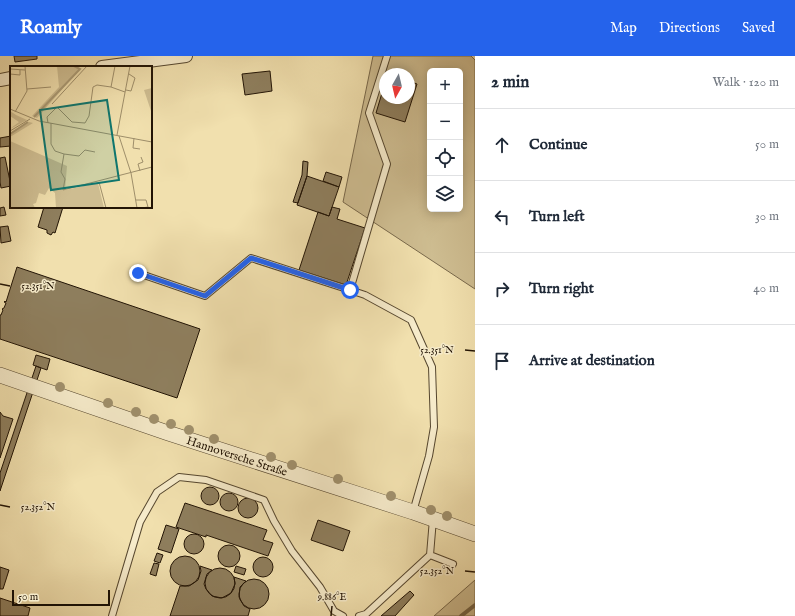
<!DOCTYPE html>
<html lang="en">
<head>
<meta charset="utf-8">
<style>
  :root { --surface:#fff; --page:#f2f2f3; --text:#1f2937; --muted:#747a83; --line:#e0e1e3; --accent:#2563eb }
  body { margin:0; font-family:"IM FELL English",serif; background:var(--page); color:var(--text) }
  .controls { position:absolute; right:12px; top:12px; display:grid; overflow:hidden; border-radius:6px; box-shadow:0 2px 10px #0003 }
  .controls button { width:36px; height:36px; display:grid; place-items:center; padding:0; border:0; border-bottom:1px solid var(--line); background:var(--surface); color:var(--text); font:20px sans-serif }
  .compass { position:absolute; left:379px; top:12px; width:36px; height:36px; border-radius:50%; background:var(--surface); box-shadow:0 2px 10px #0003; rotate:188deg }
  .scale { position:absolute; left:12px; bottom:10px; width:98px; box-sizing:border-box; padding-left:4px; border:2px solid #221405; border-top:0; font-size:11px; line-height:14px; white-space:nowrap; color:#221405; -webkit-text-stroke:3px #f6ebca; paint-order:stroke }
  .stop { position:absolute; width:12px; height:12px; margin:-9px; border:3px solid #2563eb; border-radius:50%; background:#fff }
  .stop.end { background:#2563eb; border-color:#fff; box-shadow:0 1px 4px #0008 }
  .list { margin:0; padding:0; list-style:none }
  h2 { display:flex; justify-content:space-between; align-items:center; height:52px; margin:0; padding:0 16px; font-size:17px }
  h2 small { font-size:13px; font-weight:400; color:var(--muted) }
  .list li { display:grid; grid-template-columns:26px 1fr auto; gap:12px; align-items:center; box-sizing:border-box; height:72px; padding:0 16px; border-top:1px solid var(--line) }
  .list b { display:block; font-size:15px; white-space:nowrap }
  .list em { font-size:13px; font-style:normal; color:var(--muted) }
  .icon { flex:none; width:22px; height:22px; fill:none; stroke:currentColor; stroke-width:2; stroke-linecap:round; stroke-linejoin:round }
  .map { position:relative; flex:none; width:475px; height:560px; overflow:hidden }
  header { display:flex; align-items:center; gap:24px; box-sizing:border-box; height:56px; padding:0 20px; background:var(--accent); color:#fff }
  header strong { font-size:19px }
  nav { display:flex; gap:22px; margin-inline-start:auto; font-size:14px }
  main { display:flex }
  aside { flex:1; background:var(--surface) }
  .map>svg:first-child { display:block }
</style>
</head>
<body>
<header>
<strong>Roamly</strong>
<nav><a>Map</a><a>Directions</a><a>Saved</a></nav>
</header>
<main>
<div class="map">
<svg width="475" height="560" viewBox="0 0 475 560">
  <rect width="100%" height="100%" fill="#f1e0ae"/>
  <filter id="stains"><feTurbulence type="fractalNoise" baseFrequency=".005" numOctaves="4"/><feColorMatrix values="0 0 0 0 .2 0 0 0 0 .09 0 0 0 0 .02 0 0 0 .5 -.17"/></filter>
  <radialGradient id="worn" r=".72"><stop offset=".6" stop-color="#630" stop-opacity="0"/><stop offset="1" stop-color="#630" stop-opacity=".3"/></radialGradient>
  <path fill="#cebd91" stroke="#78684b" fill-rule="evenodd" d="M373,0H471L475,4V233L343,146ZM430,15H460V153H430ZM385,18H409V42H385Z
    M475,524V560H434Z"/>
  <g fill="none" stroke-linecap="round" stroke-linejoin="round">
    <path stroke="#746548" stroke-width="4" d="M461,560L475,549"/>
  </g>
  <path fill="#8e7e5d" stroke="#221405" d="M14,0H37V3L15,6Z
    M270,15L272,35L245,39L242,18Z
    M409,25L417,28L405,66L376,57L385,27V42H409Z
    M11,80V90L0,91V82Z
    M5,101L11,130L1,132L0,126V102Z
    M303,105L308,106L307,120L298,147L293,146L302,119Z
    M326,116L342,121L339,131L323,125Z
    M307,120L339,131L329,160L297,149Z
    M4,151L6,159L0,160V152Z
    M44,151H63L55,177L53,176L51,179L47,177V174L38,171Z
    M332,151L340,153L337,163L365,172L346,229L299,214L318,156L329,160Z
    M8,170L11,185L1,187L0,171Z
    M17,211L200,273L177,342L0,283V259H1L3,254L2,253L4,252L6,247L4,246L5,245L6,246Z
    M36,299L50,303L47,314L33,309Z
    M36,310L41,312L0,435V417Z
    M0,356L3,360L13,363L0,402Z
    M201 440a9 9 0 1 1 18 0a9 9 0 1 1-18 0Z
    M220 446a9 9 0 1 1 18 0a9 9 0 1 1-18 0Z
    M238 452a10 10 0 1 1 20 0a10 10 0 1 1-20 0Z
    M185,447L267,474L263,484L273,487L268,500L206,479V481L176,471Z
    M318,464L350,475L343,495L311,484Z
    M166,469L179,473L171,497L158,493Z
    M184 488a10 10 0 1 1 20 0a10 10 0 1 1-20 0Z
    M218 500a11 11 0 1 1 22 0a11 11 0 1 1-22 0Z
    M157,497L163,499L160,507L154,505Z
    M170 515a15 15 0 1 1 30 0a15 15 0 1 1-30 0Z
    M253 511a10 10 0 1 1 20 0a10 10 0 1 1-20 0Z
    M154,507L159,508L156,520L150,518Z
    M200,510L212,514L207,518L204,528L206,533L212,540L222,542L231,537L235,528L234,521L246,525L240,531L239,541L244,550L250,553L248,560H170L180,530H189L198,524L201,515Z
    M236,510L246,513L244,519L234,516Z
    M0,511L9,514L3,533H0Z
    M205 527a15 15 0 1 1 30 0a15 15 0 1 1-30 0Z
    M239 538a15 15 0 1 1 30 0a15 15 0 1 1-30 0Z
    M410,535L414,539L395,560H381Z
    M0,542L30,552L28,560H0Z"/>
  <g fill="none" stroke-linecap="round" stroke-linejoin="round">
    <g stroke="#56472f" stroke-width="8">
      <path id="service" d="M387,0L369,57L387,108L350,234L365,239L411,264L432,311L434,371L429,400L413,456
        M138,217L205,240L251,202L350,234
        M430,499L453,508
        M112,560L140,466L157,436L179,421L206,424L264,444L274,465L292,495L320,531L334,555L343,560
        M359,560L366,558L430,499L433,463"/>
    </g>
    <g stroke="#56472f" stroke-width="14">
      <path id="minor" d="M102,11L186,0
        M0,24L11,22"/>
    </g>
    <g stroke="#56472f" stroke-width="16">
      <path id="tertiary" d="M0,319L168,377L413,456L475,478"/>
    </g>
    <use href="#service" stroke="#f6ebca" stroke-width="6"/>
    <use href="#minor" stroke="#f6ebca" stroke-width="12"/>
    <use href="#tertiary" stroke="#f6ebca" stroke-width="15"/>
  </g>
  <g fill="#a0906c">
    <circle cx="60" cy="331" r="5"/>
    <circle cx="108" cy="347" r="5"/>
    <circle cx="136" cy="356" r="5"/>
    <circle cx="154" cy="363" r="5"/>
    <circle cx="171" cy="368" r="5"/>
    <circle cx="189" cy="374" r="5"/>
    <circle cx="214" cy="383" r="5"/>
    <circle cx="271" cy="401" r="5"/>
    <circle cx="292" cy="409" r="5"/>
    <circle cx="338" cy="423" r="5"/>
    <circle cx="391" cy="440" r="5"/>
    <circle cx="431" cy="454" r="5"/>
    <circle cx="447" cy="460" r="5"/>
  </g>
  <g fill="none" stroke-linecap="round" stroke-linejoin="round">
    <path stroke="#2563eb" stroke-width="5" d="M138,217L205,240L251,202L350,234"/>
  </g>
  <path fill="none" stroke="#221405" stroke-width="1.5" d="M0,228L10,230M465,294L475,295M0,449L10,451M465,515L475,516M331,560L332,550"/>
  <g text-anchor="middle" stroke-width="3" stroke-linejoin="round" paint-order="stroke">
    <g font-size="12" fill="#221405" stroke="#f6ebca">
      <text transform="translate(237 400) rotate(18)" y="4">Hannoversche Straße</text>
    </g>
  </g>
  <g transform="translate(10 10)">
    <rect width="142" height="142" fill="#f1e0ae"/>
    <path d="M47,0H64L70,3L27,52L22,50L49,21ZM142,22V48L134,24ZM0,45L6,49L17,54L0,63L9,56L0,50ZM19,56L23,57L0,71V67ZM0,75L57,100L55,124L88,117L94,142H46L45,127L39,122L35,129L29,127L26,137L23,138L25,142H0Z" fill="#cebd91"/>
    <path fill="none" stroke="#ab9b75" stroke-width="2" d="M24,51L70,3L64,0M0,68L18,56"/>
    <path fill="none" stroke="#9e8e6a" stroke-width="1" d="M105,0L101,21L115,26M0,3L15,4M0,8L10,9V4M17,23L41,21M116,24L121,25L125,12L119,8M42,38L77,0M0,43L29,55L142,76M5,46L17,25L15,0M38,57L37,51L47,41L62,56L75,57L79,50L83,21L87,19L101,21M41,57V78L45,85L54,88L51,106L55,113L53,124L142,101M0,65L20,53M107,69L120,0M109,70L121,107L127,142M124,72L123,82L130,83M54,88L69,90L75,84L85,86M130,105L128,98L133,96L131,91M89,116L96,142M126,134H136L138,141L132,142"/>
    <path fill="#0f766e" fill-opacity="0.15" stroke="#0f766e" stroke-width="2" d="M97,34L109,114L41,124L30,44Z"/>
    <rect width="142" height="142" fill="none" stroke="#221405" stroke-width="2"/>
  </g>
  <g font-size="10" text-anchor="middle" fill="#221405" stroke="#f6ebca" stroke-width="3" stroke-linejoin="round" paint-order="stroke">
    <text x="38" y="233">52.351°N</text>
    <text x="437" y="297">52.351°N</text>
    <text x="38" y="454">52.352°N</text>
    <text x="437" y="518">52.352°N</text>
    <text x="332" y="544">9.886°E</text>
  </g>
  <rect width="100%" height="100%" filter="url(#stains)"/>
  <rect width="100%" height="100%" fill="url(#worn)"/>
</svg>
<div class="controls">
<button>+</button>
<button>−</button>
<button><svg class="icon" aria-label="locate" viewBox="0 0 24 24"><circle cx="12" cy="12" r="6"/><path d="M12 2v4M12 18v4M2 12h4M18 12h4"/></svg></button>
<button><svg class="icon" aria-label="layers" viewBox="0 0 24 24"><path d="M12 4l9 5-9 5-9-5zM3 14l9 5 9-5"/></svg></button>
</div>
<svg class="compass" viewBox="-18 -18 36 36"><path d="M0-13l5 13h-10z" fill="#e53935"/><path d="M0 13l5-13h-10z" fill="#747a83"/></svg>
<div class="scale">50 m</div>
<div class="stop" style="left:350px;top:234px"></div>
<div class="stop end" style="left:138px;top:217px"></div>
</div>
<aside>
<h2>2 min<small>Walk · 120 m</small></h2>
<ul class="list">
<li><svg class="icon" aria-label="ahead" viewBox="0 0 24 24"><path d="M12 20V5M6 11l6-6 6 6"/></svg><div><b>Continue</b></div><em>50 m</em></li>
<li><svg class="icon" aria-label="left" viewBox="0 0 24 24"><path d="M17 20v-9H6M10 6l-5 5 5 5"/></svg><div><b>Turn left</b></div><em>30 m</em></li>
<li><svg class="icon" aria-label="right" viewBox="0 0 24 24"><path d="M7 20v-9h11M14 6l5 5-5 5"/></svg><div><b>Turn right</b></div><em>40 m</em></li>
<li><svg class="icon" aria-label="arrive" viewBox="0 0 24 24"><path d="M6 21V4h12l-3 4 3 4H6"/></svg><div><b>Arrive at destination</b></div></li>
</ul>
</aside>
</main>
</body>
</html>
